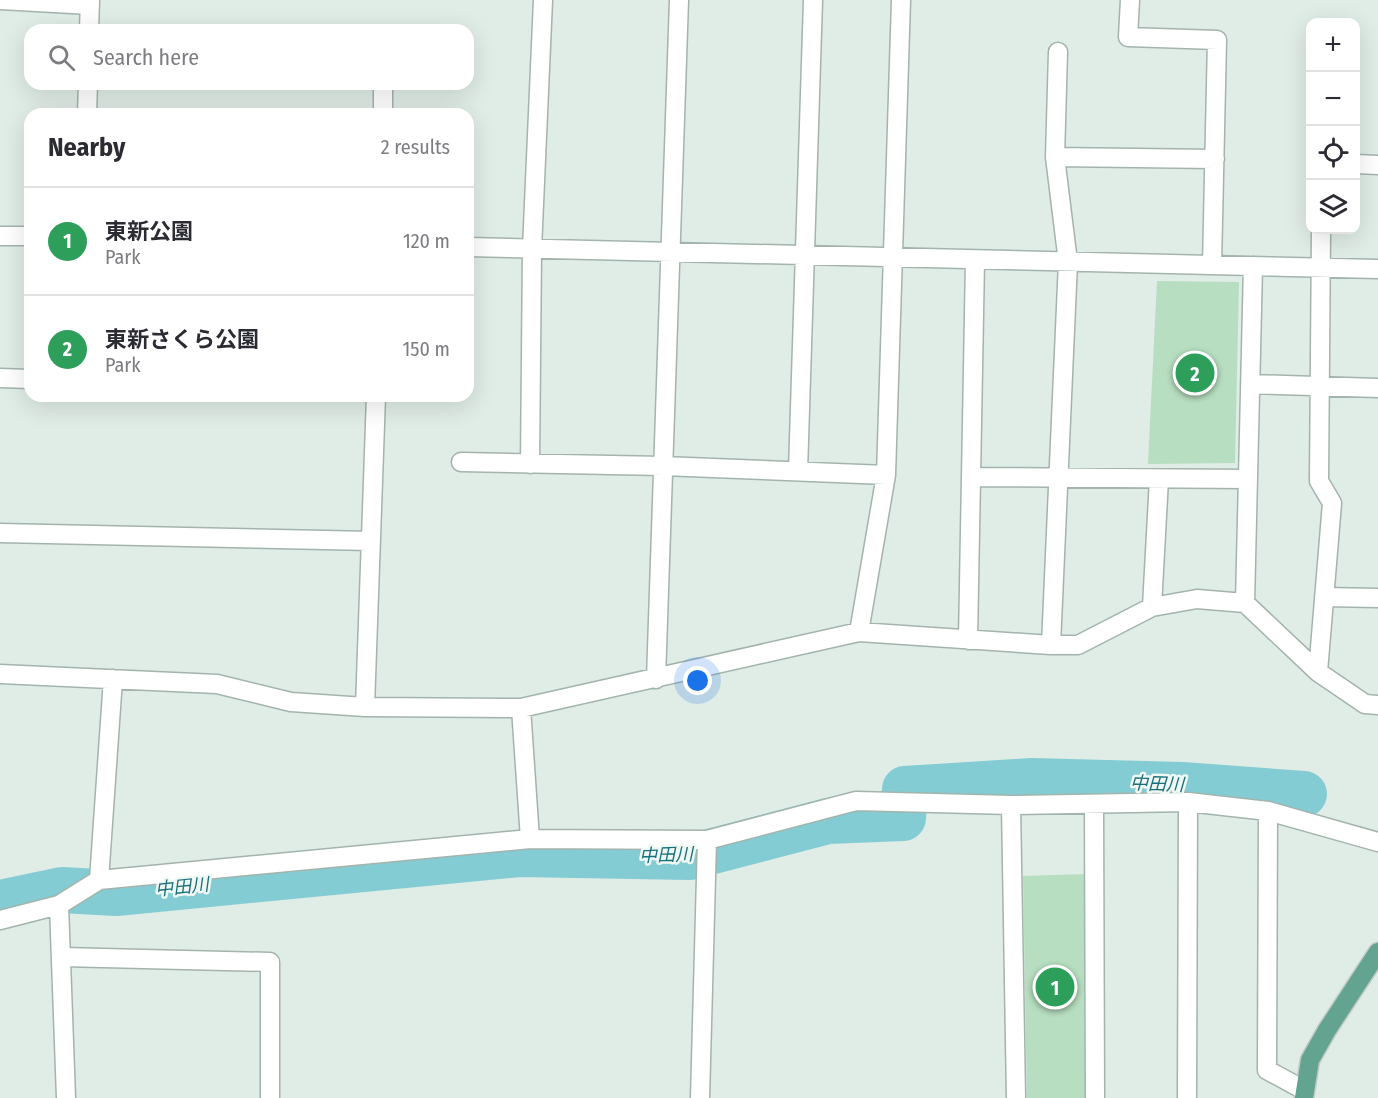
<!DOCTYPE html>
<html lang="en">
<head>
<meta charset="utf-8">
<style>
  :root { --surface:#fff; --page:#f2f2f3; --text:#2b2b33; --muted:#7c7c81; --line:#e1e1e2; --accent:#db2777 }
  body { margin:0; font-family:"Fira Sans Condensed","Noto Sans JP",sans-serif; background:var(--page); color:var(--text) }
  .controls { position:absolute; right:18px; top:18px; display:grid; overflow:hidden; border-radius:12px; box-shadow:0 6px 24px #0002 }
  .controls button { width:54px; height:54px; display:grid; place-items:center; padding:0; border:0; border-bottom:2px solid var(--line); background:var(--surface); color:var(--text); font:30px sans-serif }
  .you { position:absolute; left:698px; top:681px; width:21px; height:21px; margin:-15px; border:4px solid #fff; border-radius:50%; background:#1a73e8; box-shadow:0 0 0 9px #1a73e833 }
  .badge { display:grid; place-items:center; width:39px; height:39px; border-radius:50%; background:var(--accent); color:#fff; font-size:20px; font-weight:700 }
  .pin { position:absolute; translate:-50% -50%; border:3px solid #fff; box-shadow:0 2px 6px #0006 }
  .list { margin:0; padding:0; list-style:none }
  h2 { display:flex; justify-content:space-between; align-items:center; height:78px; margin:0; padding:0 24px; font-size:26px }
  h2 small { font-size:20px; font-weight:400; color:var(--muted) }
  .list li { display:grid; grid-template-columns:39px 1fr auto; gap:18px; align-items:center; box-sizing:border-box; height:108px; padding:0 24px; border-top:2px solid var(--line) }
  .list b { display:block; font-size:22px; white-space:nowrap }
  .list p { margin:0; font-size:20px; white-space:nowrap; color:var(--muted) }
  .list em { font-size:20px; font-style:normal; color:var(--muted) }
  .icon { flex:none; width:33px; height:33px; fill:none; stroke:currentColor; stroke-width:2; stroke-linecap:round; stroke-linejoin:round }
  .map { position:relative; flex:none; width:1378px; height:1098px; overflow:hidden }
  .search { position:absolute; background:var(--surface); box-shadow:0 6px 24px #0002; left:24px; top:24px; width:450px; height:66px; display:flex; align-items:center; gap:15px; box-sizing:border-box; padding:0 21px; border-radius:18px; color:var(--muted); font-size:22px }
  .panel { position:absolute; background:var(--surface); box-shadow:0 6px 24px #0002; left:24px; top:108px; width:450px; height:294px; border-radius:18px }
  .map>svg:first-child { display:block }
</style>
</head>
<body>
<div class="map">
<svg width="1378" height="1098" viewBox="0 0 1378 1098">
  <rect width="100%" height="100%" fill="#e0ece6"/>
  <path fill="#b7dec0" d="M1157,281L1239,282L1235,463L1148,464Z
    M1086,874V1098H1027L1023,876Z"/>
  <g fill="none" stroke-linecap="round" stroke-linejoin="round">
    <path stroke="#84ccd4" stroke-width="46" d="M0,903L62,890L116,893L520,854L690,857L828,821L903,818L905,789L1032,781L1182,785L1304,794"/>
    <g stroke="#a3b4ad" stroke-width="21">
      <path id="minor" d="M0,0L90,5
        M1130,0L1128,37L1217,40L1212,265
        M89,30L90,0
        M87,114L88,84
        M383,114V84
        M1055,157L1215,159
        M1356,164L1378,165
        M0,236H30
        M468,247L1378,269
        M0,378L30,379
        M1250,384L1378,388
        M461,462L663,466L886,475
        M530,464L532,249L543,0
        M798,471L813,0
        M971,477L1248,479
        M0,533L371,541
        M1324,597L1378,598
        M1245,603L1253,266
        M1152,607L1159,479
        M859,632L886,475L901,0
        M968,640L975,260
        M1051,645L1068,262L1055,157L1058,52
        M1318,672L1332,503L1319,481L1321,230
        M0,674L217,684L291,702L365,707L521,708L859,632L1051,645H1078L1152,607L1197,599L1245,603L1318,672L1365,704L1378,705
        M656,679L679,0
        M365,707L376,396
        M521,708L530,839
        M1011,805L1016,1098
        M1094,805L1095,1098
        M1268,811L1267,1070L1304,1090
        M99,880L113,679
        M59,905L66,1098
        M0,920L59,905L99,880L530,839L707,840L856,801L1011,805L1188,802L1268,811L1378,842
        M62,957L270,962V1098
        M700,1098L707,840
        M1187,1098L1188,802"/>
    </g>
    <g stroke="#c1c9c6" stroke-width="21">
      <path id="major" d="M1304,1098L1310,1060L1327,1030L1378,952"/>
    </g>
    <use href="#minor" stroke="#fff" stroke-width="18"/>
    <use href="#major" stroke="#62a490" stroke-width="18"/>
  </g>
  <g text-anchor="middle" stroke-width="5" stroke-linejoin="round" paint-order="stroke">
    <g font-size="18" font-style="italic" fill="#17707c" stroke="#f0f8f4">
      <text transform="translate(1157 784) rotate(2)" y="6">中田川</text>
      <text transform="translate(666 855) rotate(-2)" y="6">中田川</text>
      <text transform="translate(182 887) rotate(-6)" y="6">中田川</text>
    </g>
  </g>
</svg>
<div class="controls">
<button>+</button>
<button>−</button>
<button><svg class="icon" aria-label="locate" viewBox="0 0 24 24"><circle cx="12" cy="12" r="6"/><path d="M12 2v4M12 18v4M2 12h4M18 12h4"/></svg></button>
<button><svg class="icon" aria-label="layers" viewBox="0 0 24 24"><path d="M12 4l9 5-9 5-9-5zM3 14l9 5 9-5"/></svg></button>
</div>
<div class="you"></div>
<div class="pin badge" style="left:1055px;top:987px;background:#2e9e5b">1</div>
<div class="pin badge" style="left:1195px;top:373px;background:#2e9e5b">2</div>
<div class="search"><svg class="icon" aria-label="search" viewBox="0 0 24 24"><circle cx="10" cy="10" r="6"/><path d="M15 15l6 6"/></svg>Search here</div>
<section class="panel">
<h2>Nearby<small>2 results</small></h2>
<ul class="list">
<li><span class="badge" style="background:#2e9e5b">1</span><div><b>東新公園</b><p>Park</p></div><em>120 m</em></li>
<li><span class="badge" style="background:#2e9e5b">2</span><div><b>東新さくら公園</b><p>Park</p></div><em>150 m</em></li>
</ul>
</section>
</div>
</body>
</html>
